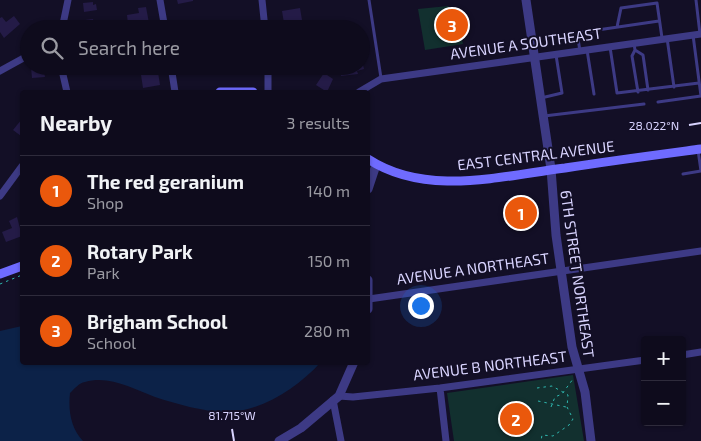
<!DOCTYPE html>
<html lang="en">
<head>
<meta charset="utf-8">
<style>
  :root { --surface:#0e0b1c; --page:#171425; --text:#f1f3f6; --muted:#9b9ba3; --line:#2e2b3b; --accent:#ea580c }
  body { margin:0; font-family:"Exo 2",sans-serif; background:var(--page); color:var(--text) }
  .controls { position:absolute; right:15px; bottom:15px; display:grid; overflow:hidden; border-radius:5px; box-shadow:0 1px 4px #0004 }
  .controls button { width:45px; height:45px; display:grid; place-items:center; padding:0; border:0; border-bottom:1px solid var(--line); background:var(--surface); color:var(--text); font:25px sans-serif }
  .you { position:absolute; left:420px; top:305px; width:18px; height:18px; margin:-12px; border:4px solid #fff; border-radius:50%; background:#1a73e8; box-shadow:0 0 0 8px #1a73e833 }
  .badge { display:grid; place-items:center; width:32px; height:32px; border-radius:50%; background:var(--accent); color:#fff; font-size:16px; font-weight:700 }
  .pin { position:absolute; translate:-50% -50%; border:2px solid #fff; box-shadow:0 1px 5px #0006 }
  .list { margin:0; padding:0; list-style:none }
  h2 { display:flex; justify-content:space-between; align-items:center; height:65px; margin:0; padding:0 20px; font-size:21px }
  h2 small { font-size:16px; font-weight:400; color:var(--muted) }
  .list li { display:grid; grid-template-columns:32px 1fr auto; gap:15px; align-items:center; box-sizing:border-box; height:70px; padding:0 20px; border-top:1px solid var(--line) }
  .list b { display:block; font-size:19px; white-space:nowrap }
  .list p { margin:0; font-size:16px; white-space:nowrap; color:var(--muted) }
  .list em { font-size:16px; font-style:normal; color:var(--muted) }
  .icon { flex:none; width:28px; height:28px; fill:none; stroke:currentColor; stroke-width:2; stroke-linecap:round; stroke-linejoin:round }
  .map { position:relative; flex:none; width:701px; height:441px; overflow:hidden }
  .search { position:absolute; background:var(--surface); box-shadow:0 1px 4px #0004; left:20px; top:20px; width:350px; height:55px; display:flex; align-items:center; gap:12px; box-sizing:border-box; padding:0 18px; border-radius:28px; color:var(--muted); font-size:19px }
  .panel { position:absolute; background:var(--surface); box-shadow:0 1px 4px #0004; left:20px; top:90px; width:350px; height:275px; border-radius:5px }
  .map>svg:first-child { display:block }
</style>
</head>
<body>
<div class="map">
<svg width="701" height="441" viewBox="0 0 701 441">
  <rect width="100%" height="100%" fill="#130f26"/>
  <path fill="#12302f" d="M448,6L458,22L463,44L425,50L418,9Z
    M573,375L584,441H454L447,393Z"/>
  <path fill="#0c2248" d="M22,326V362L320,363C297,388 262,411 227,412C204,412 177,404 155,397C133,389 110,375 85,382C79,383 74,389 70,393C68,411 71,428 83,441H0V331Z"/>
  <path fill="#241b47" d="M177,0H193V1L178,4Z
    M93,2V5L96,4L97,10L84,12L83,3Z
    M146,7L149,23L143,24V21L128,24L127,15L139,13L138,8Z
    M300,8L302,20L284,23L282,11Z
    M14,16L20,24L4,38L0,32V18L2,17L6,22Z
    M93,19L95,28L87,29L85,20Z
    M362,61L364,69L357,71L358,74L341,76L339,66H361Z
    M41,66H43L45,77L32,78L31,67Z
    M84,66H100L101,72L86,75Z
    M187,66H195V69L187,70Z
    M319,66H329L325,72Z
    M158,72L160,85L143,88L141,75Z
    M324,73L333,79L327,92L316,85Z
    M22,119V134L21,136L13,130Z
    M17,217L22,236L6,242L2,232L12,228L9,221Z"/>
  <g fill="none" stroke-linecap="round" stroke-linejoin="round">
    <path stroke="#2fb8b0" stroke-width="1" stroke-dasharray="2.5 4" stroke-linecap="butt" d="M0,284L22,275
      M537,388L552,386L568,395L567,407L573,419L569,425L553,436L542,435L541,441
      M538,401L566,407
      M551,407L555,397L562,394L573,379"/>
    <path stroke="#3d3a85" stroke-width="3" d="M369,0L381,78
      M696,0L700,34
      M617,27L621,8L657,3L662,38
      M693,35L701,96
      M667,38L674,87
      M634,44L635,50L632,56L638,92
      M610,47L617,93L699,83
      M587,50L594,94
      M635,50L643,55L648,90
      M580,51L577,33L659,21
      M541,98L562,93L556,55
      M658,102L701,96
      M544,116L644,104
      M683,174L701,171L698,150"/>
    <path stroke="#3d3a85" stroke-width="7" d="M160,0L165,29
      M262,0L265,29
      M62,29L68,0
      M61,66L67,92
      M171,66L175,92
      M268,66V92
      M0,71L29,55
      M359,92L381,79L701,34
      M0,196L22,166
      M369,299L701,251
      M682,355L701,352
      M440,388L446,441
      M339,396L353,397L440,388L645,360
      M333,400L341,441"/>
    <path stroke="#3d3a85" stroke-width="9" d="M526,0L551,169L556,235L572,347L585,392L591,441
      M368,189L376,165
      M368,280V309
      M279,441L301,428L339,396L354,362"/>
    <path stroke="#6f6bff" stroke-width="9" d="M220,92H253
      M368,159C426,197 501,176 565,168C610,161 656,155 701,149
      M0,274L22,266"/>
  </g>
  <path fill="none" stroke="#d9d4ff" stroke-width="2" d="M689,125L701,123M232,429L234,441"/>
  <g text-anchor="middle" stroke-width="4" stroke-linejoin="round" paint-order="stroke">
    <g font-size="15" fill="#d9d4ff" stroke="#130f26">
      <text transform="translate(526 44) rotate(-8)" y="5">AVENUE A SOUTHEAST</text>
      <text transform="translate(536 156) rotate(-7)" y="5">EAST CENTRAL AVENUE</text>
      <text transform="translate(473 269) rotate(-8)" y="5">AVENUE A NORTHEAST</text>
      <text transform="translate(577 274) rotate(82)" y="5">6TH STREET NORTHEAST</text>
      <text transform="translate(490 366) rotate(-7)" y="5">AVENUE B NORTHEAST</text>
    </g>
  </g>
  <g font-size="12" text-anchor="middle" fill="#d9d4ff" stroke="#130f26" stroke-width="4" stroke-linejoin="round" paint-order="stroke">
    <text x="654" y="130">28.022°N</text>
    <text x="232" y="420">81.715°W</text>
  </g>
</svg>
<div class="controls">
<button>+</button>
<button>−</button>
</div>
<div class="you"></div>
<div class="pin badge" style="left:521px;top:213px">1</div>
<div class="pin badge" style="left:516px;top:419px">2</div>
<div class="pin badge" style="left:452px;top:25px">3</div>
<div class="search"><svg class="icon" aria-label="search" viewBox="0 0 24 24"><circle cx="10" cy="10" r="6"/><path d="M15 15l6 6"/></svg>Search here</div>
<section class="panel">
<h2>Nearby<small>3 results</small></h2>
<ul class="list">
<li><span class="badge">1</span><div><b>The red geranium</b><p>Shop</p></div><em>140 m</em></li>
<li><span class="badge">2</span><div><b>Rotary Park</b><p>Park</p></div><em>150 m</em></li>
<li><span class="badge">3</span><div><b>Brigham School</b><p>School</p></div><em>280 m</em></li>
</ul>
</section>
</div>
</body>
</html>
